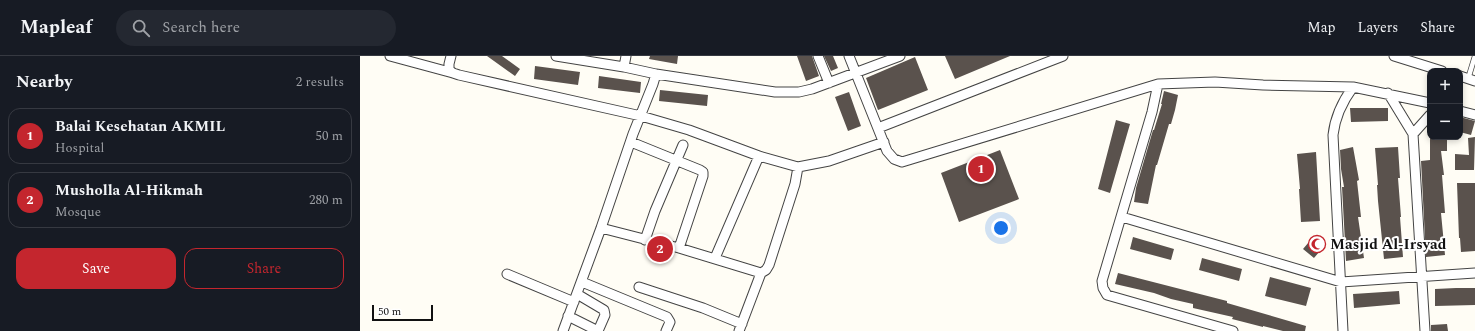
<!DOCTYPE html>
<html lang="en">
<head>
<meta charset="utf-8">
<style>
  :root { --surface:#171b24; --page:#242831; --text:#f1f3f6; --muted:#9ea1a6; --line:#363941; --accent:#c4262e }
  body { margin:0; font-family:Spectral,serif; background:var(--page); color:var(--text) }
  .controls { position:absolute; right:12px; top:12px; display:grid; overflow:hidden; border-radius:8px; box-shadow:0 2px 6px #0003 }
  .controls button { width:36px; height:36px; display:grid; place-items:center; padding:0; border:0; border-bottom:1px solid var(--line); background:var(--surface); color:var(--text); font:20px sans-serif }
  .scale { position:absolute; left:12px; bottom:10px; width:61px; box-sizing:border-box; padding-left:4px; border:2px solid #111; border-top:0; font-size:11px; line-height:14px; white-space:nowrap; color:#111; -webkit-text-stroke:3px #fff; paint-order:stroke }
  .you { position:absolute; left:641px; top:172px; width:14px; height:14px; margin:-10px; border:3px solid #fff; border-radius:50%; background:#1a73e8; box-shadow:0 0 0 6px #1a73e833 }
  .badge { display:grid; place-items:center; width:26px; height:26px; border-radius:50%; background:var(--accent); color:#fff; font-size:13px; font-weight:700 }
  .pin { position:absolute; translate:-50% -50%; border:2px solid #fff; box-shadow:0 1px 4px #0006 }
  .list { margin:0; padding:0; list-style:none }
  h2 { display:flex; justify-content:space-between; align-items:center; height:52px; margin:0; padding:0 16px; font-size:17px }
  h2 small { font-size:13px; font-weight:400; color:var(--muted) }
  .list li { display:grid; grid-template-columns:26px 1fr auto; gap:12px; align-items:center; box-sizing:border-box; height:56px; margin:0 8px 8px; padding:0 8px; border:1px solid var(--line); border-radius:12px }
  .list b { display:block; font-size:15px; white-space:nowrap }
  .list p { margin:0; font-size:13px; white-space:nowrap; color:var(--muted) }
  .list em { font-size:13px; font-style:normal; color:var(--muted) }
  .actions { display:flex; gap:8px; padding:12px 16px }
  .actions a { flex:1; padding:9px 0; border:1px solid var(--accent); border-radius:12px; text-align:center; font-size:14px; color:var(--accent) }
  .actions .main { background:var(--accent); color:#fff }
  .icon { flex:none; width:22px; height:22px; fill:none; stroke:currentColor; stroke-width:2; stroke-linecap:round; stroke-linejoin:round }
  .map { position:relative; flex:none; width:1115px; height:275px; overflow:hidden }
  header { display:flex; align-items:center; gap:24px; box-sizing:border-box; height:56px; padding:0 20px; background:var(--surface); border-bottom:1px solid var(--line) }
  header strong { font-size:19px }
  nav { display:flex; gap:22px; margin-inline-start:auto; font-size:14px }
  .search { width:280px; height:36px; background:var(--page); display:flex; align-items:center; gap:10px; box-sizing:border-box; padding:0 14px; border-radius:22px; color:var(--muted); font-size:15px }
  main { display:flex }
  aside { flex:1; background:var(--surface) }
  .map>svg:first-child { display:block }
</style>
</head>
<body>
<header>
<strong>Mapleaf</strong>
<div class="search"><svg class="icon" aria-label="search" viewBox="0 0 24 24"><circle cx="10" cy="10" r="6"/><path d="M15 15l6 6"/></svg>Search here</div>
<nav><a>Map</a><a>Layers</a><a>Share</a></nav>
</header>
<main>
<aside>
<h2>Nearby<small>2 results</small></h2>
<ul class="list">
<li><span class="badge">1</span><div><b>Balai Kesehatan AKMIL</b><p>Hospital</p></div><em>50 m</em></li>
<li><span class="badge">2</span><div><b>Musholla Al-Hikmah</b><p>Mosque</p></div><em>280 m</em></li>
</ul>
<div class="actions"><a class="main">Save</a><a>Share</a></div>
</aside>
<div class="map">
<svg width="1115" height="275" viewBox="0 0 1115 275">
  <rect width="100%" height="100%" fill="#fffdf5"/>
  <path fill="#5a524d" d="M127,0H142L160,13L155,20Z
    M290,0H318L317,8L289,3Z
    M437,0H452L459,20L446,25Z
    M464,0H473L478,12L471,15Z
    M585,0H650L595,23Z
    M555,1L568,34L518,54L506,22Z
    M175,10L220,16L218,29L174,23Z
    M239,20L281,26L280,37L238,32Z
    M300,34L348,39L347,50L299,45Z
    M804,35L818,39L815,54L811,68H809L797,109H796L788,148L774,146L776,132L793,74H794L802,48H801Z
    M489,36L501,70L488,75L475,41Z
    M990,52H1028V65L991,66Z
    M1100,61L1115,65L1111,79L1100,76Z
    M756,64L770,68L750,137L738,133Z
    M1070,81H1087V95H1081L1084,119H1082L1085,157H1081L1085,199L1066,201L1061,105L1070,104Z
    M1115,81L1114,114H1095V98L1109,99L1108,82Z
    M993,91L999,124L997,125L1001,161H998L1004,202L986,205L982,131H984L981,113L980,94Z
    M1038,91L1040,122H1038L1041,161H1040L1043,201L1024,203L1018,145L1017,129H1018L1015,92Z
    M640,94L659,143L599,166L581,117Z
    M956,96L960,165L941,166L939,133H940L937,98Z
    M1097,127H1115V195L1101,196L1100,182H1099Z
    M954,180L965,189L954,202L943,193Z
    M773,181L814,193L811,204L770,193Z
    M842,202L882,213L879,225L839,214Z
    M758,217L867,245V247L946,270L945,275H923L903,270V271L872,263L873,261L833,252V248L811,243L794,237L755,228Z
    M910,221L951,232L946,250L905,240Z
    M1096,232H1115V249L1075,250V233Z
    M1039,235L1040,248L994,252L993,238Z
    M1087,268L1088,275H1071V269Z"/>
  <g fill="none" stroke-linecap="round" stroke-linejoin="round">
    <g stroke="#444" stroke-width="6">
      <path id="service" d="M1108,23L1115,0"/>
    </g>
    <g stroke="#444" stroke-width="11">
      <path id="minor" d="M30,0L93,17
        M91,0L89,8V14L93,17L99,19L281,60L329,74L399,100L438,111L469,105L524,86
        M196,0L264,11L296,18
        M458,0L469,27
        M489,0L527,95L534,103L542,106L798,28L855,26L903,29L993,31L1070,47
        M1034,0L1082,15
        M264,11L266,0
        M1100,20L1115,25
        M798,28L792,56L742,225L743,232L747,239L873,275
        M1028,37L1053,78L1065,275
        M1100,55L1115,59
        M518,72L703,0
        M1053,78L1070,59
        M271,86L340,114L343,116V120L319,192
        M762,161L981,226L1115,217
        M241,172L319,192L401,217
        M285,184L295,155L323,89
        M355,202L399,100
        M147,218L214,246
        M222,226L307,261L310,266L306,275
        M279,231L343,252L382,268
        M217,238L244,254L245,259L238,275
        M208,260L238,275
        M203,275L241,172L273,78L293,28L296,18L415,36H439L452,33L540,0
        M379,275L401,217L406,214L409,209L435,128L438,111
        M983,275L973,79C975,61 982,46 993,31"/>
    </g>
    <use href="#service" stroke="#fff" stroke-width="4.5"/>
    <use href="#minor" stroke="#fff" stroke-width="9"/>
  </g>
  <defs>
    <g id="mosque-ring" transform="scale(0.9)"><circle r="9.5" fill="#fff" stroke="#c4262e" stroke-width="1.5"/><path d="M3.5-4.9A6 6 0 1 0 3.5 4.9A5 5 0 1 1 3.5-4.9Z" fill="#c4262e"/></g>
  </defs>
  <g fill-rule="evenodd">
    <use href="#mosque-ring" x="957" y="188"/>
  </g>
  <g text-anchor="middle" stroke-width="4" stroke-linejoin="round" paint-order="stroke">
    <g font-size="15" font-weight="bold" fill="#111" stroke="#fff" text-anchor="start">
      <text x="970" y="193">Masjid Al-Irsyad</text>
    </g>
  </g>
</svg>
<div class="controls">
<button>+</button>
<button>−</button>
</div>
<div class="scale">50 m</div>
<div class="you"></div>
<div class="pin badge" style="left:621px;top:113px">1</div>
<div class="pin badge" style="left:300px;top:193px">2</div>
</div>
</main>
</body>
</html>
